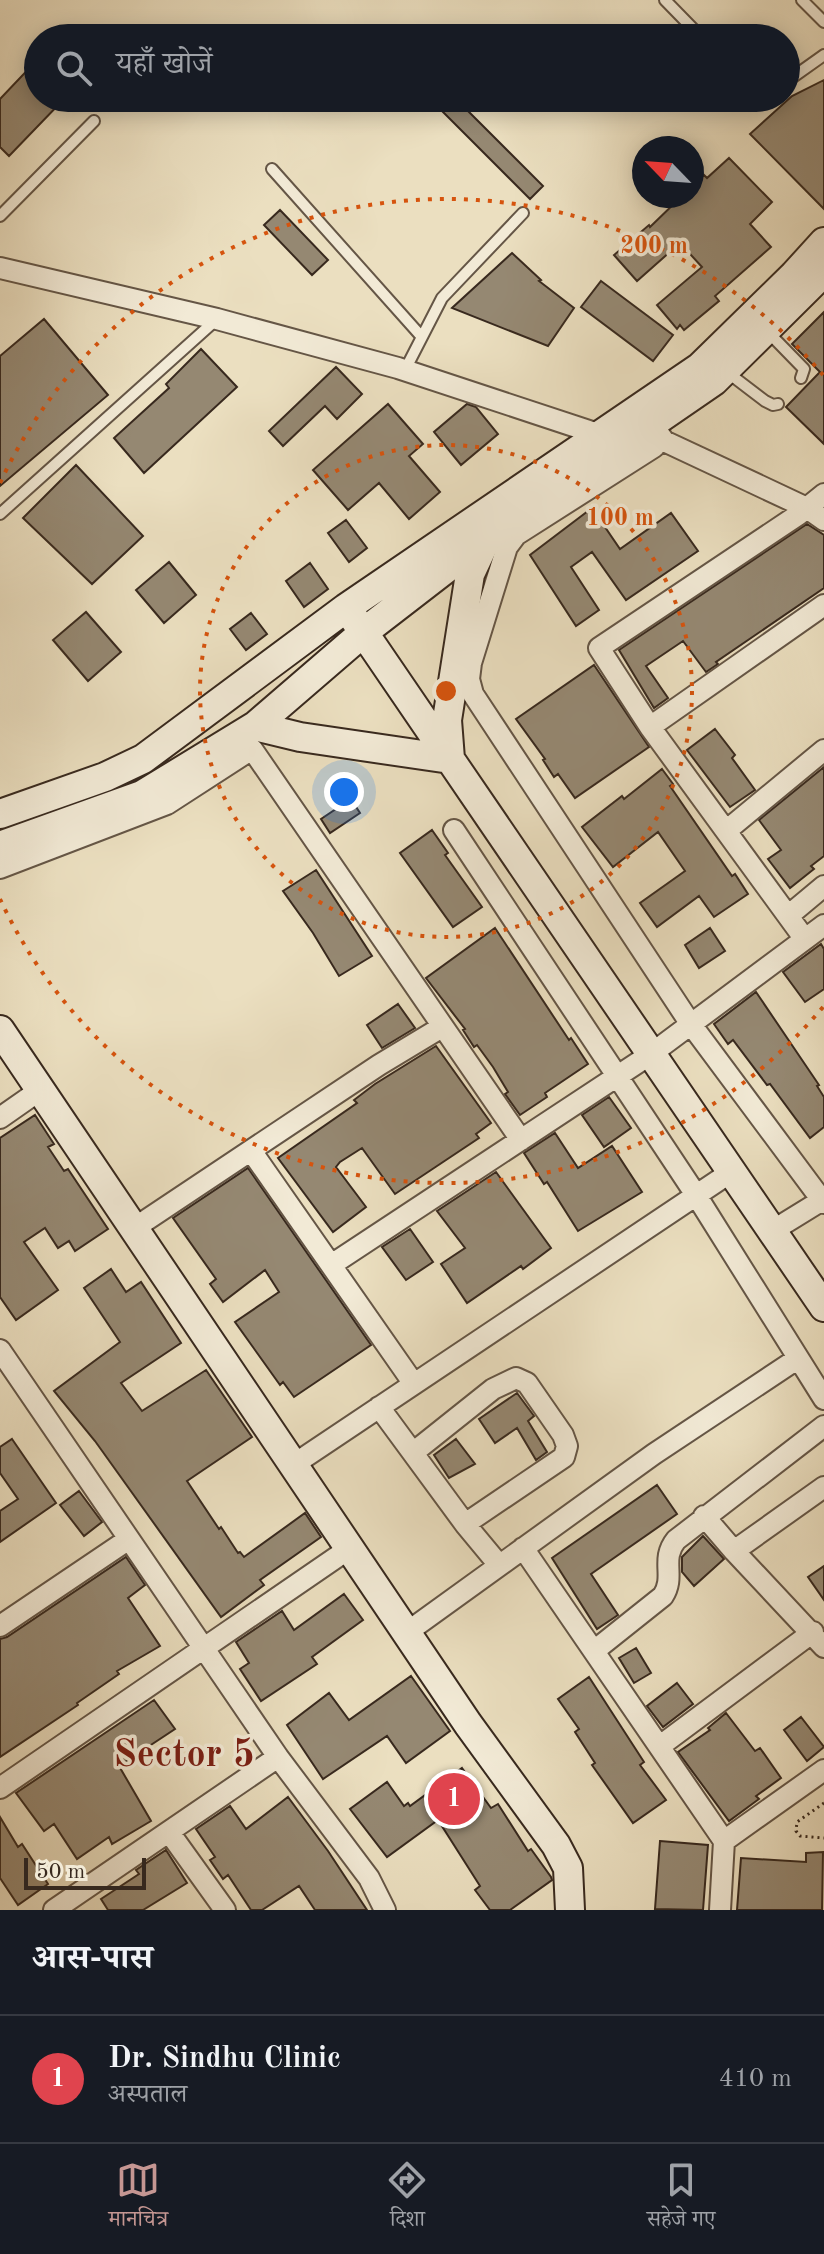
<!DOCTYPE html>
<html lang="hi">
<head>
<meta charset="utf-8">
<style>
  :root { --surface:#171b24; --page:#20242c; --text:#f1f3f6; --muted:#9ea1a6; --line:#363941; --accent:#c59692 }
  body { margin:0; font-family:"Old Standard TT","Noto Serif Devanagari",serif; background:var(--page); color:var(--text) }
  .compass { position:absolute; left:632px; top:136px; width:72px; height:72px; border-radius:50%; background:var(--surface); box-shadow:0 4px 20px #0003; rotate:295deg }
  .scale { position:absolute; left:24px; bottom:20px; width:122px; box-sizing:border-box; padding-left:8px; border:4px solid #38291e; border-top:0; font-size:22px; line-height:28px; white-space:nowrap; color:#38291e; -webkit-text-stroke:6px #f2ead6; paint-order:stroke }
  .you { position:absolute; left:344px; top:792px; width:28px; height:28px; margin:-20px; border:6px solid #fff; border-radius:50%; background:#1a73e8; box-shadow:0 0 0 12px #1a73e833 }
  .badge { display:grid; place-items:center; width:52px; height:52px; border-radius:50%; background:var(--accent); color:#fff; font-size:26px; font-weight:700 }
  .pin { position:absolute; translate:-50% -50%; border:4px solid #fff; box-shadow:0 2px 8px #0006 }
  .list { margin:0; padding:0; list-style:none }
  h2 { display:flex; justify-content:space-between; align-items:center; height:104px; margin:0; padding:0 32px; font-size:34px }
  h2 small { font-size:26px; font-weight:400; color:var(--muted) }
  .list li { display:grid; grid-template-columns:52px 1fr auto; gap:24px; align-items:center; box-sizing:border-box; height:128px; padding:0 32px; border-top:2px solid var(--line) }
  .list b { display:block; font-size:30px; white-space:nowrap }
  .list p { margin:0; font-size:26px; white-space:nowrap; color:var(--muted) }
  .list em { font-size:26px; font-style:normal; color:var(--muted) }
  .icon { flex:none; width:44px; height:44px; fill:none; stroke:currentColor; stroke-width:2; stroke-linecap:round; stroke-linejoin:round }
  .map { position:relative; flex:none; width:824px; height:1910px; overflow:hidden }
  .search { position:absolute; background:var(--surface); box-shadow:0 4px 20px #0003; left:24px; right:24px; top:24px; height:88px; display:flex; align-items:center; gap:20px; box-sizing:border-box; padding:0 28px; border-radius:44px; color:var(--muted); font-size:30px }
  .sheet { height:232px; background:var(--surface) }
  nav { display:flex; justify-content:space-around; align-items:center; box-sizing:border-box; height:112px; border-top:2px solid var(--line); background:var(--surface); font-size:22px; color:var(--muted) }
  nav a { display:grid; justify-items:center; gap:4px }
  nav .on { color:var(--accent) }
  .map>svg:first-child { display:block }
</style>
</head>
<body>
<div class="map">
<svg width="824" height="1910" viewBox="0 0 824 1910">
  <rect width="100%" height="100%" fill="#ebdfc0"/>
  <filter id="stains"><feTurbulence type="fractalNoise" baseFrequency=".0025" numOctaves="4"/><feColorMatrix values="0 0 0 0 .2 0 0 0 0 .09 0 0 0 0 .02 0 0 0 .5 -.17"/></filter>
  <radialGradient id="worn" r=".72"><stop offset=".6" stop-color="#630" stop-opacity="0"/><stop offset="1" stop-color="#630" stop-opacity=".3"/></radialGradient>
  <path fill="#958872" stroke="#38291e" stroke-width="2" d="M38,59V98H65L9,156L0,147V99Z
    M824,80V209L750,134L792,96Z
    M455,98L543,186L530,199L442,111Z
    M729,158L772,202L750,224L771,247L715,296L719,301L684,330L680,325L677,329L657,305L702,267L680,243L637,281L614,255L649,225L650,227L682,196H692V187L704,175L707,178Z
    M280,210L328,260L312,275L264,225Z
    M512,253L541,280L539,281L574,308L548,346L452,308Z
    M601,281L673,335L653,361L581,307Z
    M824,312V444L786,407L820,372L792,344Z
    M44,319L108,395L0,486V356Z
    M201,349L237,387L144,473L114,438L169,388L166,384Z
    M336,367L362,394L337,419L325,406L283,446L269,431Z
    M388,404L423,444L409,456L440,492L409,519L379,483L348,510L313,470Z
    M467,404L476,407L498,434L461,465L434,432Z
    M76,465L143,536L92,584L23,518Z
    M592,508L620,549L671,513L698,551L626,600L592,552L571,567L599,610L576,626L530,555Z
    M346,520L367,548L349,562L328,533Z
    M807,524L824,535V588L716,662L718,664L706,672L683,641L646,666L668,698L654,708L619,650Z
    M169,562L196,595L164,623L136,590Z
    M310,563L328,589L304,607L286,581Z
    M86,612L121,652L88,681L53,640Z
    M251,613L267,634L246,650L230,629Z
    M594,665L649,747L575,798L558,774L554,777L543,760L545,759L516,719Z
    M715,729L735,755L732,758L755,790L730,807L687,750Z
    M824,767V856L811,866L814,869L790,888L768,859L781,850L759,820Z
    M662,769L673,784L670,786L732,876L735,874L748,894L714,917L699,896L657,927L640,903L685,871L658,832L613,867L582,827L622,796L624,799Z
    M351,799L360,813L330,833L321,819Z
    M432,830L448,853L445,855L482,907L453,927L400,853Z
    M316,870L372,956L339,976L313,933L283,891Z
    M495,928L569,1040L571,1038L588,1064L545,1093L547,1097L520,1115L505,1094L508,1092L493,1067L477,1045L474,1047L463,1030L465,1029L426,978Z
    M710,928L725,951L699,968L685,945Z
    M821,944L824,949V989L805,1002L783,972Z
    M756,992L819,1085L817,1086L824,1097V1127L810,1138L770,1084L767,1085L733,1040L728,1044L714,1024Z
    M398,1004L415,1028L382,1048L367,1025Z
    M436,1046L491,1123L476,1134L479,1138L395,1194L362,1148L340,1162L336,1167L366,1207L333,1232L278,1158L357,1103L354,1100L375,1084Z
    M609,1097L631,1128L604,1147L582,1115Z
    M35,1115L54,1144L48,1147L64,1171L68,1169L108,1229L75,1251L69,1241L58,1248L45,1228L24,1242L58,1290L16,1320L0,1297V1138Z
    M555,1133L578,1168L612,1146L642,1192L578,1231L547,1182L544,1184L524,1153Z
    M248,1168L371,1345L294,1397L283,1382L280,1385L235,1322L279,1292L265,1270L223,1302L210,1284L216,1279L173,1218Z
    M496,1172L551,1248L523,1269L521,1266L467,1303L441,1264L465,1248L437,1211Z
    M410,1229L433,1262L406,1280L382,1247Z
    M111,1269L126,1292L141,1282L181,1343L121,1383L142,1411L206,1370L252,1437L187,1481L219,1529L221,1527L238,1553L240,1552L244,1557L305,1513L321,1537L260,1580L264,1585L221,1617L95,1441L54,1391L120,1342L84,1288Z
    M517,1393L534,1416L528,1421L547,1452L536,1460L517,1428L495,1443L479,1419Z
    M12,1439L56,1503L0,1542V1511L18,1499L0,1473V1447Z
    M456,1439L475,1464L449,1478L434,1455Z
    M657,1485L677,1514L591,1574L618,1615L597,1629L552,1558Z
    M79,1491L102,1522L84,1536L60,1505Z
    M703,1536L724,1559L694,1586L682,1572V1557Z
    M126,1557L145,1585L128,1598L160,1646L117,1671L119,1674L77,1703L78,1705L0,1757V1639L7,1637Z
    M824,1566V1600L808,1577Z
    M344,1594L363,1620L312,1657L317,1664L261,1701L240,1669L249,1663L236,1642L282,1611L294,1630Z
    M636,1648L651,1673L634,1683L619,1658Z
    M411,1676L450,1731L406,1763L387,1736L323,1779L287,1725L329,1693L349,1720Z
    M589,1677L644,1762L640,1765L666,1800L633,1823L592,1765L595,1763L575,1732L579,1729L558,1699Z
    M677,1683L693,1704L663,1727L647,1706Z
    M154,1700L175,1729L119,1766L151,1821L112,1844L109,1837L77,1859L54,1824L44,1831L16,1793Z
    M726,1713L755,1751L760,1748L781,1778L756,1796L759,1799L729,1821L678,1752L710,1730L708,1728Z
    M801,1717L824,1747L807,1761L784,1730Z
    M462,1768L491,1808L498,1804L528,1851L531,1849L551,1877L552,1880L510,1910H490L475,1890L480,1886L438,1820L387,1857L350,1809L387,1782L404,1806L408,1803L410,1806Z
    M288,1797L328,1851L367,1910H315L299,1886L262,1910H251L228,1875L223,1879L210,1860L215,1857L196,1829L230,1806L246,1829Z
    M0,1817L18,1847L22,1844L48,1884L18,1905L0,1878Z
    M660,1841L708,1845L703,1910L655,1909Z
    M166,1850L187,1883L143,1910H108L101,1899L139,1874L136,1870Z
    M823,1852L822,1910H737L741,1858L806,1862V1853Z"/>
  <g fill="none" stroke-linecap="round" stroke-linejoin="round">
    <g stroke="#655646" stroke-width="14">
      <path id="lane" d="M665,0L702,38
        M802,0L824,22
        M786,82L824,55
        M272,169L421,336
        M0,216L94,121
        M767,331L804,369L801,378
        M405,370L442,298L523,213
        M727,372L765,401L773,405L778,404
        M0,514L217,319"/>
    </g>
    <g stroke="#655646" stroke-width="24">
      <path id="street" d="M0,268L217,319L398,368L607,437
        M652,424L664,441L807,508L824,520
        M654,447L516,535L507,547L471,663L469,679L473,694L690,1023L824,1203
        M650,727L824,605
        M454,830L696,1195L824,1399
        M726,831L824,750
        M0,868L167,804L252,749L521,1140
        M788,916L824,886
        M804,938L650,727L599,648L798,515L824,494
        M0,1118L40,1090
        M252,1152L414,1384
        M133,1229L379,1065L442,1027
        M772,1231L824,1199
        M331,1265L651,1054L824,925
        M0,1350L278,1757L369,1878L385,1910
        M379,1407L465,1524L499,1565
        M414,1452L493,1389L516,1378L527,1383L563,1435L567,1446L564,1457L465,1524
        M293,1465L731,1172
        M704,1516L734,1551L824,1647
        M523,1548L724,1841L720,1910
        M734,1551L824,1487
        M0,1626L129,1539
        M406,1633L654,1454L797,1359
        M594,1651L663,1596C676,1576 660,1560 676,1540L824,1426
        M660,1746L813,1632
        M0,1788L350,1548
        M169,1832L225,1910
        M724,1841L824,1770
        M54,1910L278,1757"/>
    </g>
    <g stroke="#38291e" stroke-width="32">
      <path id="secondary" d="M353,617L824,1307
        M255,726L300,737L450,759L447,720L470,574L485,542
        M0,814L105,777L143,759L346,608L700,367L794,275L824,242
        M0,846L142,795L255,726L364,632L487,537L714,381L824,272
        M0,1030L468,1724L556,1845L568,1868L570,1910"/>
    </g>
    <path stroke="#38291e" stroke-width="3" stroke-dasharray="2 4" stroke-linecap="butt" d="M824,1803L797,1822L796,1831L800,1836L824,1838"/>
    <use href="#lane" stroke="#f2ead6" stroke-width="10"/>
    <use href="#street" stroke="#f2ead6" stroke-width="20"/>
    <use href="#secondary" stroke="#f2ead6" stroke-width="28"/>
  </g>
  <g fill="none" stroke="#d6540e" stroke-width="4" stroke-dasharray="4 8">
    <circle cx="446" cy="691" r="246"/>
    <path d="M823 1007A492 492 0 0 1 0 899M0 483A492 492 0 0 1 823 375"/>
  </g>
  <g text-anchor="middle" stroke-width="7" stroke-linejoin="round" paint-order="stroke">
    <g font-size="38" font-weight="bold" fill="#7a1f14" stroke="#f2ead6">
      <text x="184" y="1766">Sector 5</text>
    </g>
  </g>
  <circle cx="446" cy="691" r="12" fill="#d6540e" stroke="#f2ead6" stroke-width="4"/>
  <g font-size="24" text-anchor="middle" font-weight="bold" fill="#d6540e" stroke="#f2ead6" stroke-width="7" stroke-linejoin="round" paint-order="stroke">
    <text x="654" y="253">200 m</text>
    <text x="620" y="525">100 m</text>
  </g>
  <rect width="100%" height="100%" filter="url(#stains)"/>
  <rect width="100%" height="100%" fill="url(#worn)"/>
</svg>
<svg class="compass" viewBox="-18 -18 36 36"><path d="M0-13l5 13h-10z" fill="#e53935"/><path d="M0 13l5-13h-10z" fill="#9ea1a6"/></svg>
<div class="scale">50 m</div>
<div class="you"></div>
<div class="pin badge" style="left:454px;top:1799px;background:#e0444e">1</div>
<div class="search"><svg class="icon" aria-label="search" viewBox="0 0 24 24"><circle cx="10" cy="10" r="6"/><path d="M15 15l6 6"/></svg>यहाँ खोजें</div>
</div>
<section class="sheet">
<h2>आस-पास<small></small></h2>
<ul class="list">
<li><span class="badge" style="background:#e0444e">1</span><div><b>Dr. Sindhu Clinic</b><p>अस्पताल</p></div><em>410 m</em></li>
</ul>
</section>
<nav>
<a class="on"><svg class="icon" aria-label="map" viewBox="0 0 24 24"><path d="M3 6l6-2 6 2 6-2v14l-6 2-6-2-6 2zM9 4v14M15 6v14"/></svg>मानचित्र</a>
<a><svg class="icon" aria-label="directions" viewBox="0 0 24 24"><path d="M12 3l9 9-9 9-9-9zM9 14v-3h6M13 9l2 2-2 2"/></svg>दिशा</a>
<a><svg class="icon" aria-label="saved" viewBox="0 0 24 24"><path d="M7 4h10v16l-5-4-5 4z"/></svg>सहेजे गए</a>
</nav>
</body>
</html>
